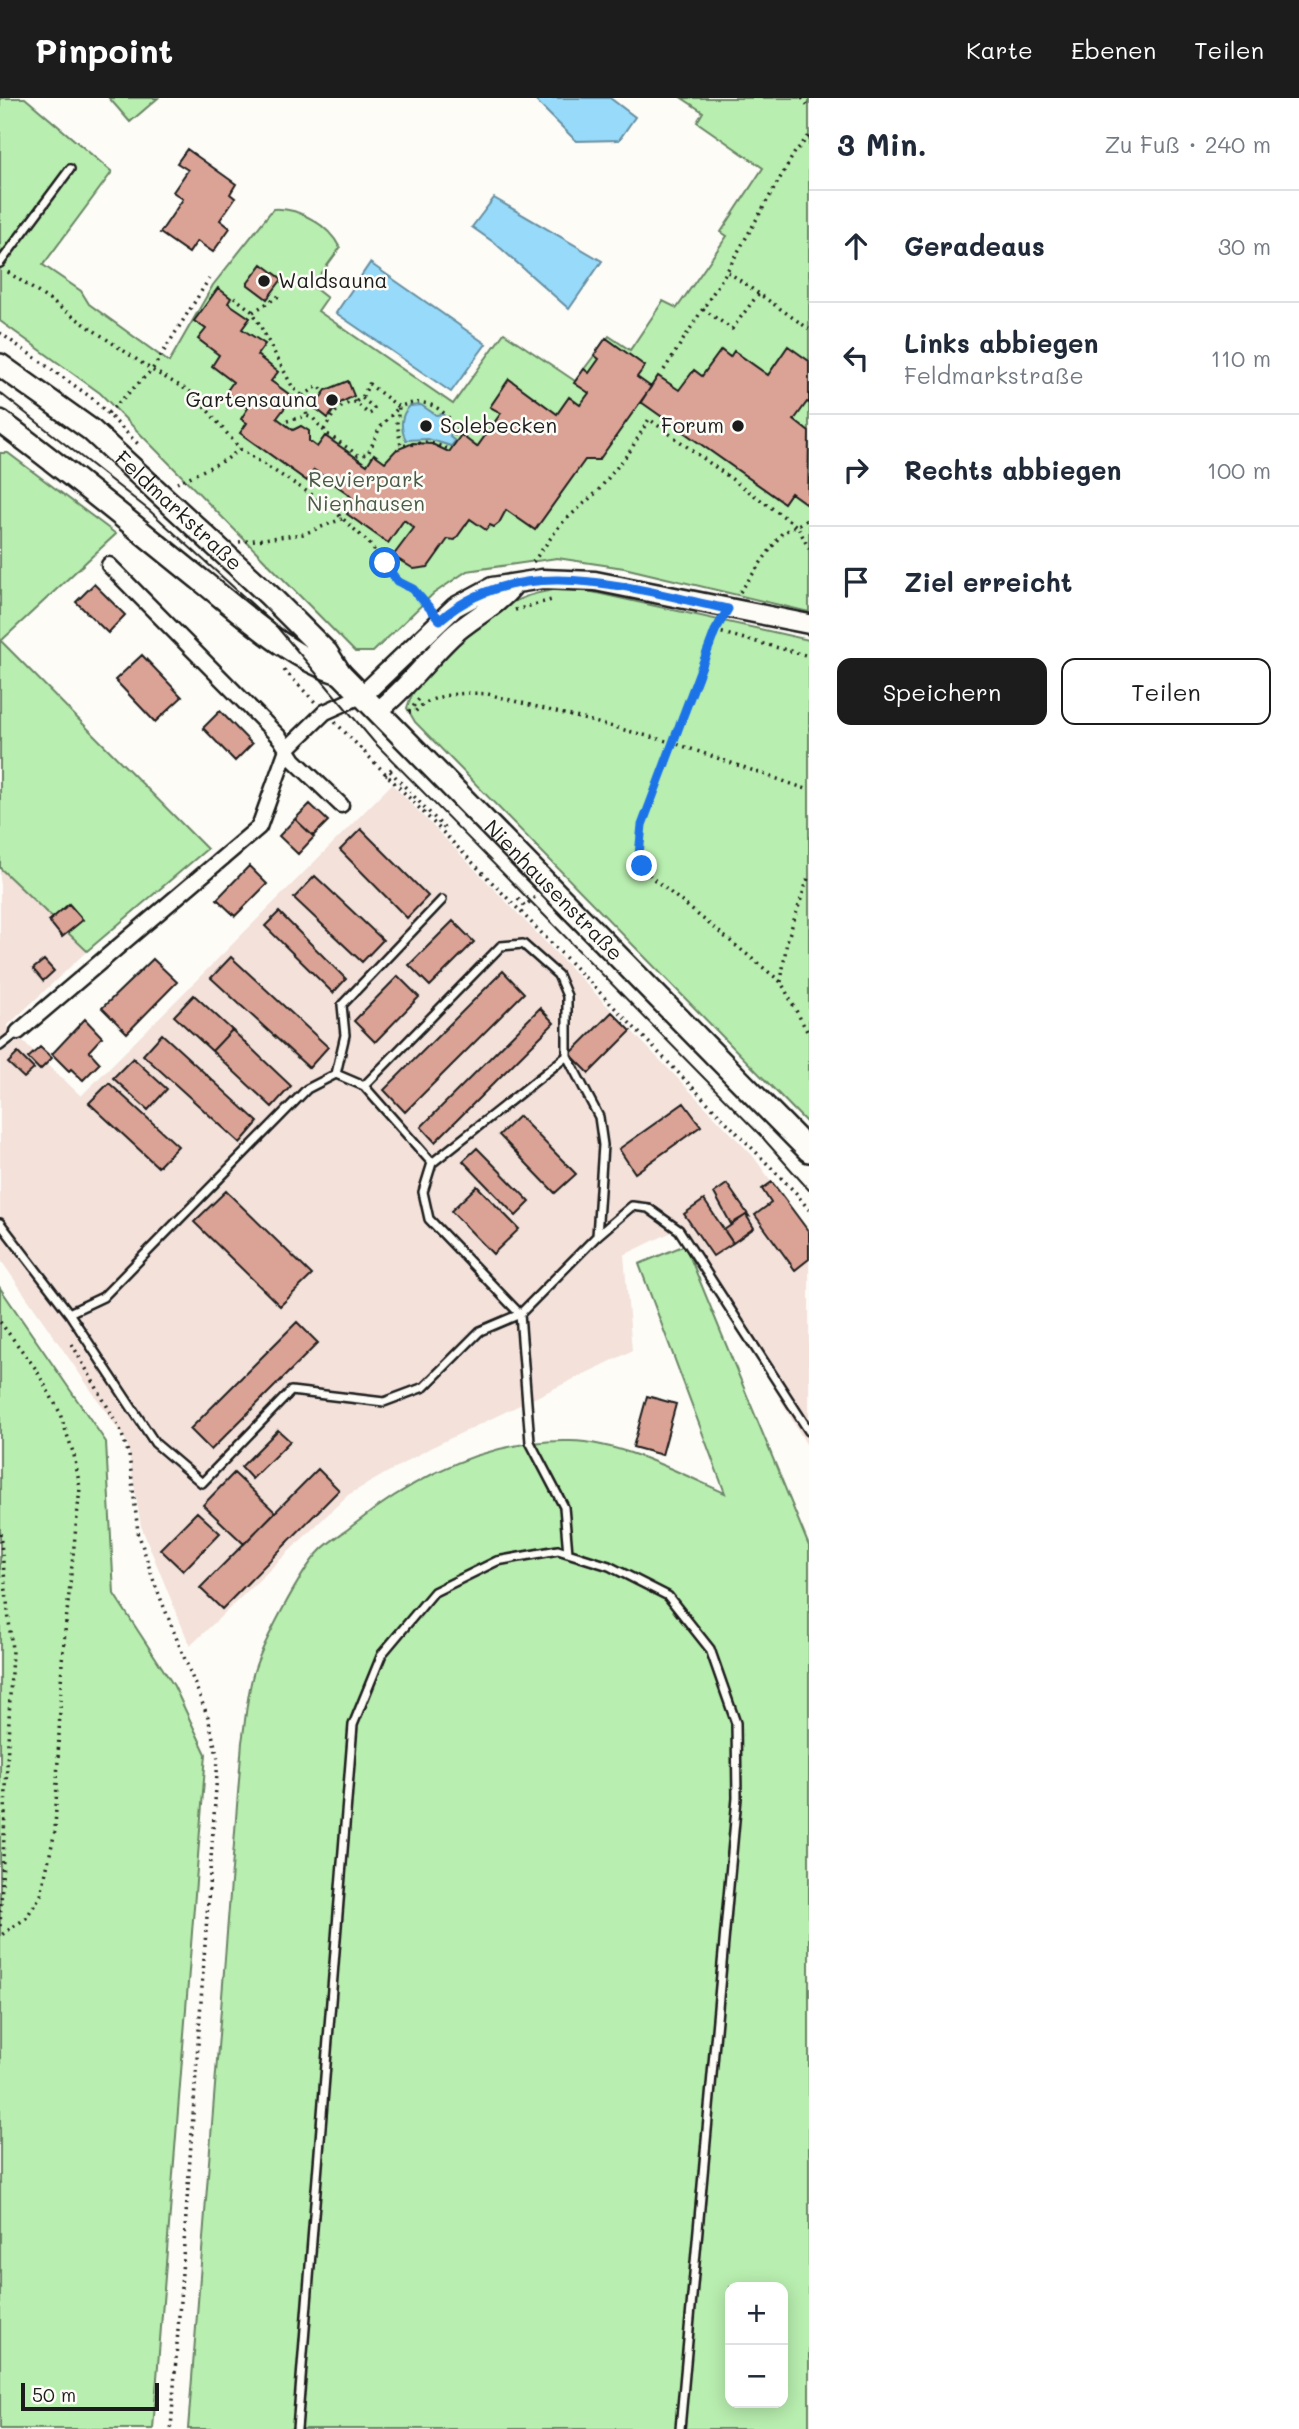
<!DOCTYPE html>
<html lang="de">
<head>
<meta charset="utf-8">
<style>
  :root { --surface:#fff; --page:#f6f6f7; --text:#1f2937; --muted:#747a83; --line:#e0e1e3; --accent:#1c1c1c }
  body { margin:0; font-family:Mali,sans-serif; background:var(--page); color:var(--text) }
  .controls { position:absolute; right:21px; bottom:21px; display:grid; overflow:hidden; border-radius:14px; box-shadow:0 4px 18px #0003 }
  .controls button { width:63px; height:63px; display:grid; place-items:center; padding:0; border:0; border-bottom:2px solid var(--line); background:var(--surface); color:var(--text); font:35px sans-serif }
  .scale { position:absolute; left:21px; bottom:18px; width:138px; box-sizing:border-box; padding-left:7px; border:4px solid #1c1c1c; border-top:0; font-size:19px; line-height:24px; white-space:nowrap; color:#1c1c1c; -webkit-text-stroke:5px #fdfcf7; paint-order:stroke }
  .stop { position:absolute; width:21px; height:21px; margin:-16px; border:5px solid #1a73e8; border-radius:50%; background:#fff }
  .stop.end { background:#1a73e8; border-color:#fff; box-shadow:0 2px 7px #0008 }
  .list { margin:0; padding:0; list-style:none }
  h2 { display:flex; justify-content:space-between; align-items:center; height:91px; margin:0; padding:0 28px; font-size:30px }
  h2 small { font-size:23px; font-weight:400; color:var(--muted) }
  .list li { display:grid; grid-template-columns:46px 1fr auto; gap:21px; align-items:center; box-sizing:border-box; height:112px; padding:0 28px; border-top:2px solid var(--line) }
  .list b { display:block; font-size:26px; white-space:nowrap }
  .list p { margin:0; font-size:23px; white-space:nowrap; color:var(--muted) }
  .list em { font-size:23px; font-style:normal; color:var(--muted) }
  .actions { display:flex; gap:14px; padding:21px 28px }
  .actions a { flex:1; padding:16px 0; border:2px solid var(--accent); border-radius:14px; text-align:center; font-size:24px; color:var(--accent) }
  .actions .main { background:var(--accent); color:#fff }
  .icon { flex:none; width:38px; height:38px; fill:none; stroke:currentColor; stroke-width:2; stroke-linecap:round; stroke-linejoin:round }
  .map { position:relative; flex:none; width:809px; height:2331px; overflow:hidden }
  header { display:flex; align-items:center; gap:42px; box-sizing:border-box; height:98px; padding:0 35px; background:var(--accent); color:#fff }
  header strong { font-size:33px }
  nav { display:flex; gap:38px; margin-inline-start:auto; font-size:24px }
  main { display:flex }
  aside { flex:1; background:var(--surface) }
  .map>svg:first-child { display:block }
</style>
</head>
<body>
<header>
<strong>Pinpoint</strong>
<nav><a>Karte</a><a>Ebenen</a><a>Teilen</a></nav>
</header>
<main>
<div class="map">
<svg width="809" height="2331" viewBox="0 0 809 2331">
  <rect width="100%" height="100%" fill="#fdfcf7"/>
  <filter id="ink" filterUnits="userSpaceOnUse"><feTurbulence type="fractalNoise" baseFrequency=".0143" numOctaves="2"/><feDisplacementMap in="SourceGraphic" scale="14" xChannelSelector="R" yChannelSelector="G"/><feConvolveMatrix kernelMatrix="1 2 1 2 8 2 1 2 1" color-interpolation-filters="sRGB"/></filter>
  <g filter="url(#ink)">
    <path fill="#f3e1da" d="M392,686L753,1058L809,1135V1345L806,1346L682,1129L624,1157L632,1253L430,1350L348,1397L190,1548L141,1428L127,1344L0,1161V770L87,853L7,928L81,998Z"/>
    <path fill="#b8eeaf" stroke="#6a8566" stroke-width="2" fill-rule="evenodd" d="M0,0H25L112,74L43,167L81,193L89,206L169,264L213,187L273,111C298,109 329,127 340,150L312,188L327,200L318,213L453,306L504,235L575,283L609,238L630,252L663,203L677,210L727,138L721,134L763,70L697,24L703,14L682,0H809V514L624,470L557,460L467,473L433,496L373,554H355L100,295L0,223Z
      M109,0H158L130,24Z
      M0,355H8L116,436L1,543L207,751L87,853L0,770Z
      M557,491L583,492L809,542V1027L415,624L407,610C420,565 482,515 525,499C535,495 546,494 557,491Z
      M685,1147L809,1448V2331H188L242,1644C246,1620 247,1593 255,1570C264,1544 300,1474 319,1454C328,1444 342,1436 352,1428C414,1379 489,1341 570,1343C621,1344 680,1375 725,1395L639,1166ZM730,2189H783V2305H730Z
      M0,1190L106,1344L114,1496L174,1588L206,1656L153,2331H0Z"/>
    <path fill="#97daf9" stroke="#668ea1" stroke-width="2" d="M533,0H610L635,19L619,42L576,43Z
      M494,100L602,163L569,211L496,146L472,129Z
      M370,165L486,246L451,294L336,215Z
      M421,307L436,317L443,316L452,330L450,339L455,343L451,348L428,341L406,342C400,330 400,317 410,308Z"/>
    <path fill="#dba396" stroke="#1c1c1c" stroke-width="2" d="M187,51L236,86L230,96L235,100L220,122L230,130L213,154L197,143L189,155L160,135L183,101L173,94L188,72L177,65Z
      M262,166L282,181L267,201L247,186Z
      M218,190L231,200L228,205L250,220L242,231L265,246L257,257L278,274L271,283L293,299L277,320L293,332L301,328L309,333V343L317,349L325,338L367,367L374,356L385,364L396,352L413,345L432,346L449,354L461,337L477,349L501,315L490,309L509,281L557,316L569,299L580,307L589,295L574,285L584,271L589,275L599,261L594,257L606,240L645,268L637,279L651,289L599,362H585L535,432L506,412L499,425L494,429L490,427L486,432L470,421L455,442L448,441L428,469L414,471L393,458L414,430L404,422L388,445L347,416L356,404L347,395L314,372L307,383L240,335L247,325L241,321L248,310L226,294L233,284L212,268L219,257L198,241L206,231L194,223Z
      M788,248L809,263V305L807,304L794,322L809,334L808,407L791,395L784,405L641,304L658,278L679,292L694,272L702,278L721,252L730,259L734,253L768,277Z
      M348,283L354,298L338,306L328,320L314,309L326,292Z
      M94,486L125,517L108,535L76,504Z
      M142,557L182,599L155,624L115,582Z
      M220,613L252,646L235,663L203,630Z
      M310,706L328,723L313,738L295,721Z
      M295,721L314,739L298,756L279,738Z
      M361,731L428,798L407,820L340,752Z
      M249,768L267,786L235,818L217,801Z
      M315,778L383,842L362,864L294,800Z
      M69,806L83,822L62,839L49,823Z
      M279,814L346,881L333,895L265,828Z
      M453,823L474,844L430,888L409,867Z
      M231,859L328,949L309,970L211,880Z
      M153,861L177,884L127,935L102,910Z
      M44,862L54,873L43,883L33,871Z
      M503,873L524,895L405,1014L384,992Z
      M398,878L419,899L375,944L354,923Z
      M194,897L232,932L212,953L174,918Z
      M540,910L554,925L435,1044L421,1029Z
      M612,914L631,933L589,975L570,956Z
      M85,921L102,939L89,953L100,965L83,982L71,971L69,973L52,956Z
      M232,932L291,988L272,1009L212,953Z
      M162,936L258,1024L240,1045L143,957Z
      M40,949L52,960L40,972L28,960Z
      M18,955L34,971L24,980L8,965Z
      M133,960L167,991L148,1012L113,980Z
      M109,985L178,1048L158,1069L89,1005Z
      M684,1005L701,1028L635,1075L619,1051Z
      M519,1018L576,1076L555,1095L499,1037Z
      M477,1050L530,1104L516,1118L463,1063Z
      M772,1084L809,1134V1161L795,1172L755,1117L771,1105L762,1091Z
      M727,1086L749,1118L746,1117L731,1126L714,1095Z
      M477,1088L519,1131L493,1156L451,1113Z
      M226,1093L312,1177L280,1208L194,1124Z
      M704,1102L733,1145L713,1158L684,1116Z
      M746,1117L754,1130L733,1145L724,1132Z
      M297,1224L318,1245L211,1352L190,1331Z
      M647,1298L676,1306L662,1357L633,1349Z
      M278,1332L290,1343L252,1381L241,1369Z
      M318,1371L339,1392L222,1511L200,1490Z
      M234,1375L275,1414L244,1446L203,1407Z
      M197,1414L220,1435L183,1473L160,1451Z"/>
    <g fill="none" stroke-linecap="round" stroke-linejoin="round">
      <g stroke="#1c1c1c" stroke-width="12">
        <path id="service" d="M0,165L70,71
          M0,948L18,934
          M336,976L345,937L342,907L442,802
          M364,988L501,848L523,846L558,877L567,898V958L599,1019L603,1047L597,1138
          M432,1065L567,958
          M0,1125L69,1215L155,1345L202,1385L291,1293L384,1304L424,1289L480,1233L520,1216L597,1138L632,1108L648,1110L679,1132L809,1333
          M69,1215L103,1199L307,991L336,976L364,988L432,1065L423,1094L429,1121L520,1216L530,1344L564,1409L568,1455
          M297,2331L353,1627L382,1556L434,1494L497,1463L558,1452L609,1468L668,1498L710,1551L736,1625L737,1700L680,2331"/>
      </g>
      <g stroke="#1c1c1c" stroke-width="19">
        <path id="minor" d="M109,467L280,640L294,662L341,707
          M18,934L259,729L287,651L325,614L363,597"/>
      </g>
      <g stroke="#1c1c1c" stroke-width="23">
        <path id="tertiary" d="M363,597L455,509L492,489L542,481L595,483L809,526
          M378,613C406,591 426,563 451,539C471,520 497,509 514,487"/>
      </g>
      <g stroke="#1c1c1c" stroke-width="26">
        <g id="secondary">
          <path id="s1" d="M0,267L91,332L269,497L327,555L340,575L809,1053"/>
          <path d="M0,323C69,374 135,429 202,483C241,514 292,562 340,575"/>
        </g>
      </g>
      <path stroke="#1c1c1c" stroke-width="3.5" stroke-dasharray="2 5" stroke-linecap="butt" d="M802,0L809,9
        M8,174L152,272L194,296L240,351L328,407L368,444L397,483L413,491L429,510
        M728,174L809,231
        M234,199L253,214L293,290L303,298L307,318
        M703,211L732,231L759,195
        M253,214L279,198
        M0,235L92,300L140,348
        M664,272L727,173L795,54L809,38
        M303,298L318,288L322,291
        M108,315L152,272L209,181
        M287,323L307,318L313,320L326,335L358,357L368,356L380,329L399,309L369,286L362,300
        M324,332C332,318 338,306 355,304L369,316L373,314L374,310L362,300L355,304
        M447,350L427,344L401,348L397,325L399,309C425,298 443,309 457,331L453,341
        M177,385L227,361L240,351
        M239,444L303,436L342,421
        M533,464L561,426L597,394L630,353L649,321L798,429L809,451
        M740,494L782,435L809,421
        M515,512L555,501
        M719,527L642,727L639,757L650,778L781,884L809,937
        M715,533L809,558
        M284,572L315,604
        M409,614H415C431,595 464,594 488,596L674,645L809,692
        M409,614L419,601
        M335,624L796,1095L809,1112
        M390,673L445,731
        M385,677L400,663
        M518,801L525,808L535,799
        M781,884L787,843L809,777
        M0,1224L36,1271L59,1313L74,1357L80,1390L62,1563L55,1733L41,1797L26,1820L0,1838
        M72,1246L120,1331L129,1357L138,1434L154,1484L208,1619L218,1661L171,2331
        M0,1435L12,1552L0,1830"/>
      <use href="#service" stroke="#fdfcf7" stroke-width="7"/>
      <use href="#minor" stroke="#fdfcf7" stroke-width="14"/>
      <use href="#tertiary" stroke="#fdfcf7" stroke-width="18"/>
      <use href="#secondary" stroke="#fdfcf7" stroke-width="21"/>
      <path stroke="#1c1c1c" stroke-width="2" d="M0,295L150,413L277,529L374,644L762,1039L809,1092"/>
    </g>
  </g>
  <g fill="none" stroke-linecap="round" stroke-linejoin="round" filter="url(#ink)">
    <path stroke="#1a73e8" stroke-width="9" d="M385,465L397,483L413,491L440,522C520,451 635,492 728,511L715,533L642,727L639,757L642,768"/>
  </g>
  <g fill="#1c1c1c" stroke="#fdfcf7" stroke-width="2.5">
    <circle cx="264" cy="183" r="7"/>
    <circle cx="332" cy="302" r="7"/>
    <circle cx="426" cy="328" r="7"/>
    <circle cx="738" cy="328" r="7"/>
  </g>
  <g text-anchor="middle" stroke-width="5" stroke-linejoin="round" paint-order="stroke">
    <g font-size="21" fill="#1c1c1c" stroke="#fdfcf7" text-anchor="start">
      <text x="278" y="190">Waldsauna</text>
      <text x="318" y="309" text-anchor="end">Gartensauna</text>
      <text x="440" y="335">Solebecken</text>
      <text x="724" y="335" text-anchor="end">Forum</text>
    </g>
    <g font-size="21" fill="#4b5b48" stroke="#fdfcf7">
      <text x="366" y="389">Revierpark<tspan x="366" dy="24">Nienhausen</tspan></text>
    </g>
    <g font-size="21" fill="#1c1c1c" stroke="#fdfcf7">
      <text dy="7" stroke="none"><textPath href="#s1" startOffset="231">Feldmarkstraße</textPath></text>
      <text dy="7" stroke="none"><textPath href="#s1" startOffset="765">Nienhausenstraße</textPath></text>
    </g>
  </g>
</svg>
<div class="controls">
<button>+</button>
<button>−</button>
</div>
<div class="scale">50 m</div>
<div class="stop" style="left:385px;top:465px"></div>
<div class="stop end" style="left:642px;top:768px"></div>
</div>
<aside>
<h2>3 Min.<small>Zu Fuß · 240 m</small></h2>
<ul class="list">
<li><svg class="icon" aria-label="ahead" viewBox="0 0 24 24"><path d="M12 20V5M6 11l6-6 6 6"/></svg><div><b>Geradeaus</b></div><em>30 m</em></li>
<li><svg class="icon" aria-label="left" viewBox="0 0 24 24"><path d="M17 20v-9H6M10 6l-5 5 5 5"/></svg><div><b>Links abbiegen</b><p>Feldmarkstraße</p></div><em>110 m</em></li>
<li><svg class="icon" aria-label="right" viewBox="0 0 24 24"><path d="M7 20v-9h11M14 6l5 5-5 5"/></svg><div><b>Rechts abbiegen</b></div><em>100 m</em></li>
<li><svg class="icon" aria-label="arrive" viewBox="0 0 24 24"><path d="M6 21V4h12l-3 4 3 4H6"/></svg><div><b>Ziel erreicht</b></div></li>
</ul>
<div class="actions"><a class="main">Speichern</a><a>Teilen</a></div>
</aside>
</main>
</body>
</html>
